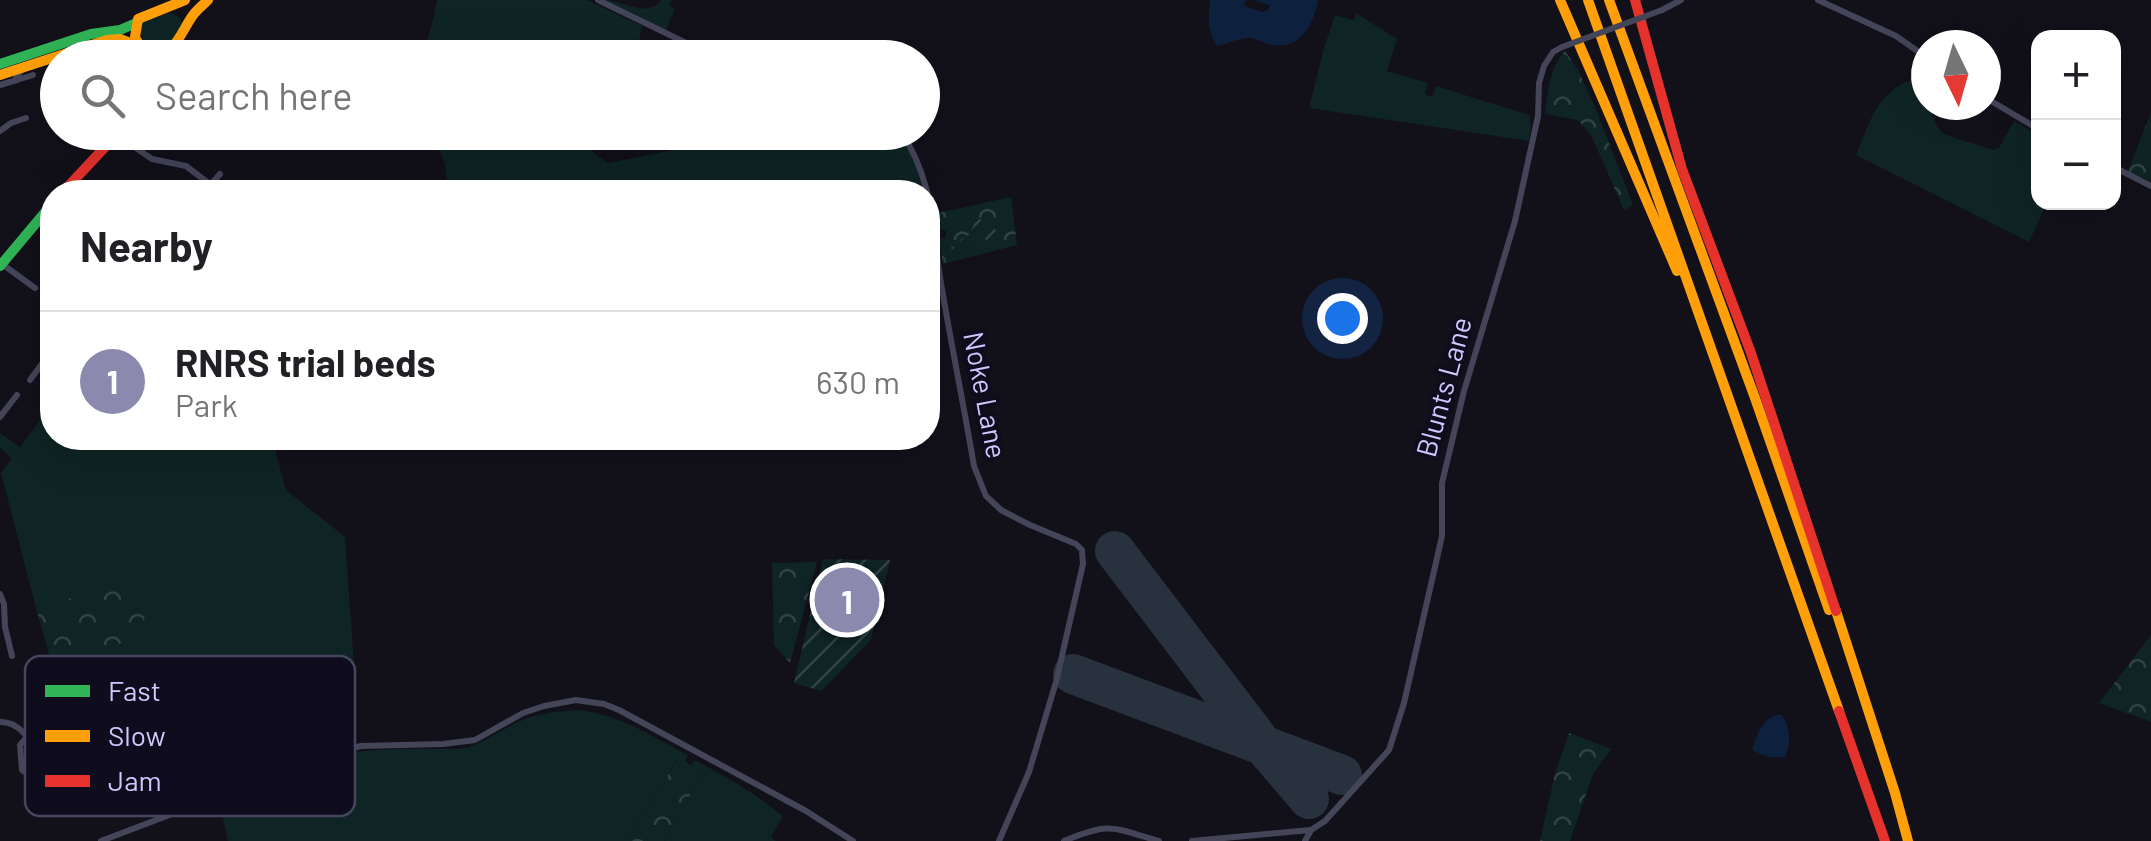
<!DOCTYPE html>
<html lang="en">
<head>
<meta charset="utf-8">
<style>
  :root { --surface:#fff; --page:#f2f2f2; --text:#202124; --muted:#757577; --line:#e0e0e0; --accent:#8c89ae }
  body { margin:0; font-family:Barlow,sans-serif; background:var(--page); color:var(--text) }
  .controls { position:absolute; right:30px; top:30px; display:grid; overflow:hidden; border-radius:20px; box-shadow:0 10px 40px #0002 }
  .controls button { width:90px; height:90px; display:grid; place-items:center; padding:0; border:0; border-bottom:2px solid var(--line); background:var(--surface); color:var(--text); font:50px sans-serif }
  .compass { position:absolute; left:1911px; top:30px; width:90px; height:90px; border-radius:50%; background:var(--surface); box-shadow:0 10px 40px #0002; rotate:175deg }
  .you { position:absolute; left:1342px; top:318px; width:35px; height:35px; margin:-25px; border:8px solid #fff; border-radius:50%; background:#1a73e8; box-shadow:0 0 0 15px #1a73e833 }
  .badge { display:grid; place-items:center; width:65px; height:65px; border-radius:50%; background:var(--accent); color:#fff; font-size:32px; font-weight:700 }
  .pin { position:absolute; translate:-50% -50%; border:5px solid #fff; box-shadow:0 2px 10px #0006 }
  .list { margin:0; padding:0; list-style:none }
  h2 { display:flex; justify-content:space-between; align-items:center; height:130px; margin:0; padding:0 40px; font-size:42px }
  h2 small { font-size:32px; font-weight:400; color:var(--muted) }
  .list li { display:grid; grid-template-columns:65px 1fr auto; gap:30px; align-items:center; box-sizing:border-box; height:140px; padding:0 40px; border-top:2px solid var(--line) }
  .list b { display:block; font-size:38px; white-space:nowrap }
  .list p { margin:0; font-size:32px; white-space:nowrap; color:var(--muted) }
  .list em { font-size:32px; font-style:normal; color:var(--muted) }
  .icon { flex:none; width:55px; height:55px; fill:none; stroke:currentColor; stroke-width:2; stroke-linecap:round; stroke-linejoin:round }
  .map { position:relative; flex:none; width:2151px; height:841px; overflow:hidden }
  .search { position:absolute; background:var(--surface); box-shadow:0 10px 40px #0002; left:40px; top:40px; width:900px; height:110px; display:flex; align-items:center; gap:25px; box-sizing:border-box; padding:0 35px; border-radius:55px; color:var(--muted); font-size:38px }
  .panel { position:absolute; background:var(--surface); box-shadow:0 10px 40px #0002; left:40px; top:180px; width:900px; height:270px; border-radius:40px }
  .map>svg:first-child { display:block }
</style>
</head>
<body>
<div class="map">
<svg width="2151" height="841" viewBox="0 0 2151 841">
  <defs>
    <pattern id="forest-crowns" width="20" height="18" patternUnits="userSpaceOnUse" patternTransform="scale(2.5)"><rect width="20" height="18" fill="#0f2424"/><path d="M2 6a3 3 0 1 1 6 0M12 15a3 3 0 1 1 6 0" fill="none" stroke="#314245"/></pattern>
    <pattern id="garden-furrows" width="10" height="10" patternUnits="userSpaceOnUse" patternTransform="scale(2.5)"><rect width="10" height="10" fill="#0f2424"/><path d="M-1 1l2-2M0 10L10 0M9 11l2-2" fill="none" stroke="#314245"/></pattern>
  </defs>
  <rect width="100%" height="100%" fill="#121019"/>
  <path fill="#0f2424" d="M437,0H587L642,26L636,57H421L431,28Z
    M602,0C625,0 644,19 662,0H672L669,5L675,9L666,30Z
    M167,13C176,13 183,18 183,28C177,35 172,42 163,46C145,54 137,39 142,23Z
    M1356,13L1397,39L1387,71L1428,83L1425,94L1432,97L1436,86L1529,115L1531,127L1529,141L1309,108L1324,48L1335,15L1354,20Z
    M1911,80L1926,92V105H1928L1938,128L1944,134L1993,150L1999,148L2014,121L2038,135V202L2047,203L2029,242L1856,155C1869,124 1877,92 1911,80Z
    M430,133H579L595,154L608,163L688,147L705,133H897C910,150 919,171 923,192H448L445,163Z
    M52,404V438H272L286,490L345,537L356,694L343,685L338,687L333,695L329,693L326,688L289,690L263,700L267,712L212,735L233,766L241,781L209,795L152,812L144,791L162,779L154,761L131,771L118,746L89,764L31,669L86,662L106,650L151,577L36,608L1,473L12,458L0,448V433L20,447Z
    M576,710C617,713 652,736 688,755L685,761L678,758L626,841H228L219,801C263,777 315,755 365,751C399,747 433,750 466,748C485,742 500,730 518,722C537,713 556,712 576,710Z
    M694,760C726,776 755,793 783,816L771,837L776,841H664L703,773L691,765Z"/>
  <path fill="url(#forest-crowns)" d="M1565,51L1577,68L1597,112L1633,205L1624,210L1591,135L1578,120L1545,114C1548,92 1549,68 1565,51Z
    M2151,112V182L2128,171Z
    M1011,197L1017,245L943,264L939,239L946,237V231L940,229L938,213Z
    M817,562L790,663L774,645L772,563Z
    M151,576L152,591L142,628L129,639L86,662L52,665L36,608Z
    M2151,635V722L2099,703Z
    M1569,733L1611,749L1593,774L1570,841H1540L1555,773Z
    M679,757L703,773L664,841H626Z"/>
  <path fill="url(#garden-furrows)" d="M979,219C989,222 998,228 999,239L996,243L989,245L984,237L977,239L971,250L960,253L952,251L951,246L957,248L961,239L969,235L975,222Z
    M823,559L890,560L871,640L821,691L794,683Z"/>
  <path fill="#0d203d" d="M1210,0H1247L1243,5L1262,12L1268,10L1270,6L1255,0H1318C1314,24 1301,50 1272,45C1264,44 1257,38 1249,38C1239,38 1227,44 1217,46C1207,32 1208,17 1210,0Z
    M1775,715H1782C1791,729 1791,743 1785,757H1767L1752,750C1757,735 1760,722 1775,715Z"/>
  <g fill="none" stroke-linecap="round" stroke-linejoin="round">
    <path stroke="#28323e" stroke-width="40" d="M1115,551L1262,744L1309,799
      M1073,674L1342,775"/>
    <path stroke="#45455a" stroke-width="6" d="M598,0L717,58
      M1818,0L1896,36L1926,57
      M1662,10L1681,0
      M17,80L33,75
      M0,85L17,80L16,77L21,71
      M1986,98L2038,129
      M0,131L11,123L26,118
      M901,132C935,182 932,233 942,289C952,348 964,407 974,466L986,496L1001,510L1030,525L1076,544L1082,550L1083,564L1056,682L1029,772L999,841
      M117,135L152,159L186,166L211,185
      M2114,167L2151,186
      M74,181L87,192
      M204,192L220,174
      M2,264L35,288
      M30,380L52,350
      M0,417L17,395
      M0,594L4,604L5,627L12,656
      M0,722C23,721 33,747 45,764L46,769L40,773L28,774L22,770L20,745L27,737
      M46,769L65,780L83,782
      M101,841L214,798L267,772L325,754L361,746L443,744L475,740L523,713L544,706L576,700L604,704L619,710L806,811L853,841
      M1064,841C1112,821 1112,828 1159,841
      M1192,841L1310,830
      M1305,841L1311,830L1325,821L1389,750L1404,703L1442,536V483L1464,391L1515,221L1538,116L1539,83L1544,66L1553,52L1562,47"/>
    <path stroke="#30b455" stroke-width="10" d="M0,64L91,34L120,30L136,23
      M0,266L52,204"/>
    <path stroke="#ff9f0a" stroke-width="10" d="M185,0L138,19L135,37L142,50C172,63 178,38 191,18C195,11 202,6 208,0
      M1560,0L1677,271
      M1588,0L1839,711
      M1609,0L1755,398L1829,610
      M0,75L107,40L120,39L138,46
      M1836,611L1895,793L1908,841"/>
    <path stroke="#e5322d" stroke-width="10" d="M1635,0L1682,169L1751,353L1836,611
      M63,192L119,132
      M1839,711L1885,841"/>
    <path stroke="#45455a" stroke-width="6" d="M1562,47L1662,10"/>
  </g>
  <g text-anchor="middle" stroke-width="8" stroke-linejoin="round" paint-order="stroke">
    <g font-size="28" fill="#cecafe" stroke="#0f0c1d">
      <text transform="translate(1444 387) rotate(-75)" y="10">Blunts Lane</text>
      <text transform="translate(985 395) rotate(79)" y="10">Noke Lane</text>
    </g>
  </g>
  <rect x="25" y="656" width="330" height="160" rx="15" fill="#0f0c1d" stroke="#484560" stroke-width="2.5"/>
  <rect x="45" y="685" width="45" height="12" fill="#30b455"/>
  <rect x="45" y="730" width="45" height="12" fill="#ff9f0a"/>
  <rect x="45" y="775" width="45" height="12" fill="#e5322d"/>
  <g font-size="28" fill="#cecafe">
    <text x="108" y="701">Fast</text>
    <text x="108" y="746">Slow</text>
    <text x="108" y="791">Jam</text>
  </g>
</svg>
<div class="controls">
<button>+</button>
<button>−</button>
</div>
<svg class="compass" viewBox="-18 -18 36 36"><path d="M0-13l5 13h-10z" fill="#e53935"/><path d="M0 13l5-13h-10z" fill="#757577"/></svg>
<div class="you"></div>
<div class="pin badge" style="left:847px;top:600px">1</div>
<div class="search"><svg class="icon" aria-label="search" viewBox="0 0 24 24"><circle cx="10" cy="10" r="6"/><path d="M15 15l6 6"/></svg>Search here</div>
<section class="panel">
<h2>Nearby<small></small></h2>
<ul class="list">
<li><span class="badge">1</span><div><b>RNRS trial beds</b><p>Park</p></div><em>630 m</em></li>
</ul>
</section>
</div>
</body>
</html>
